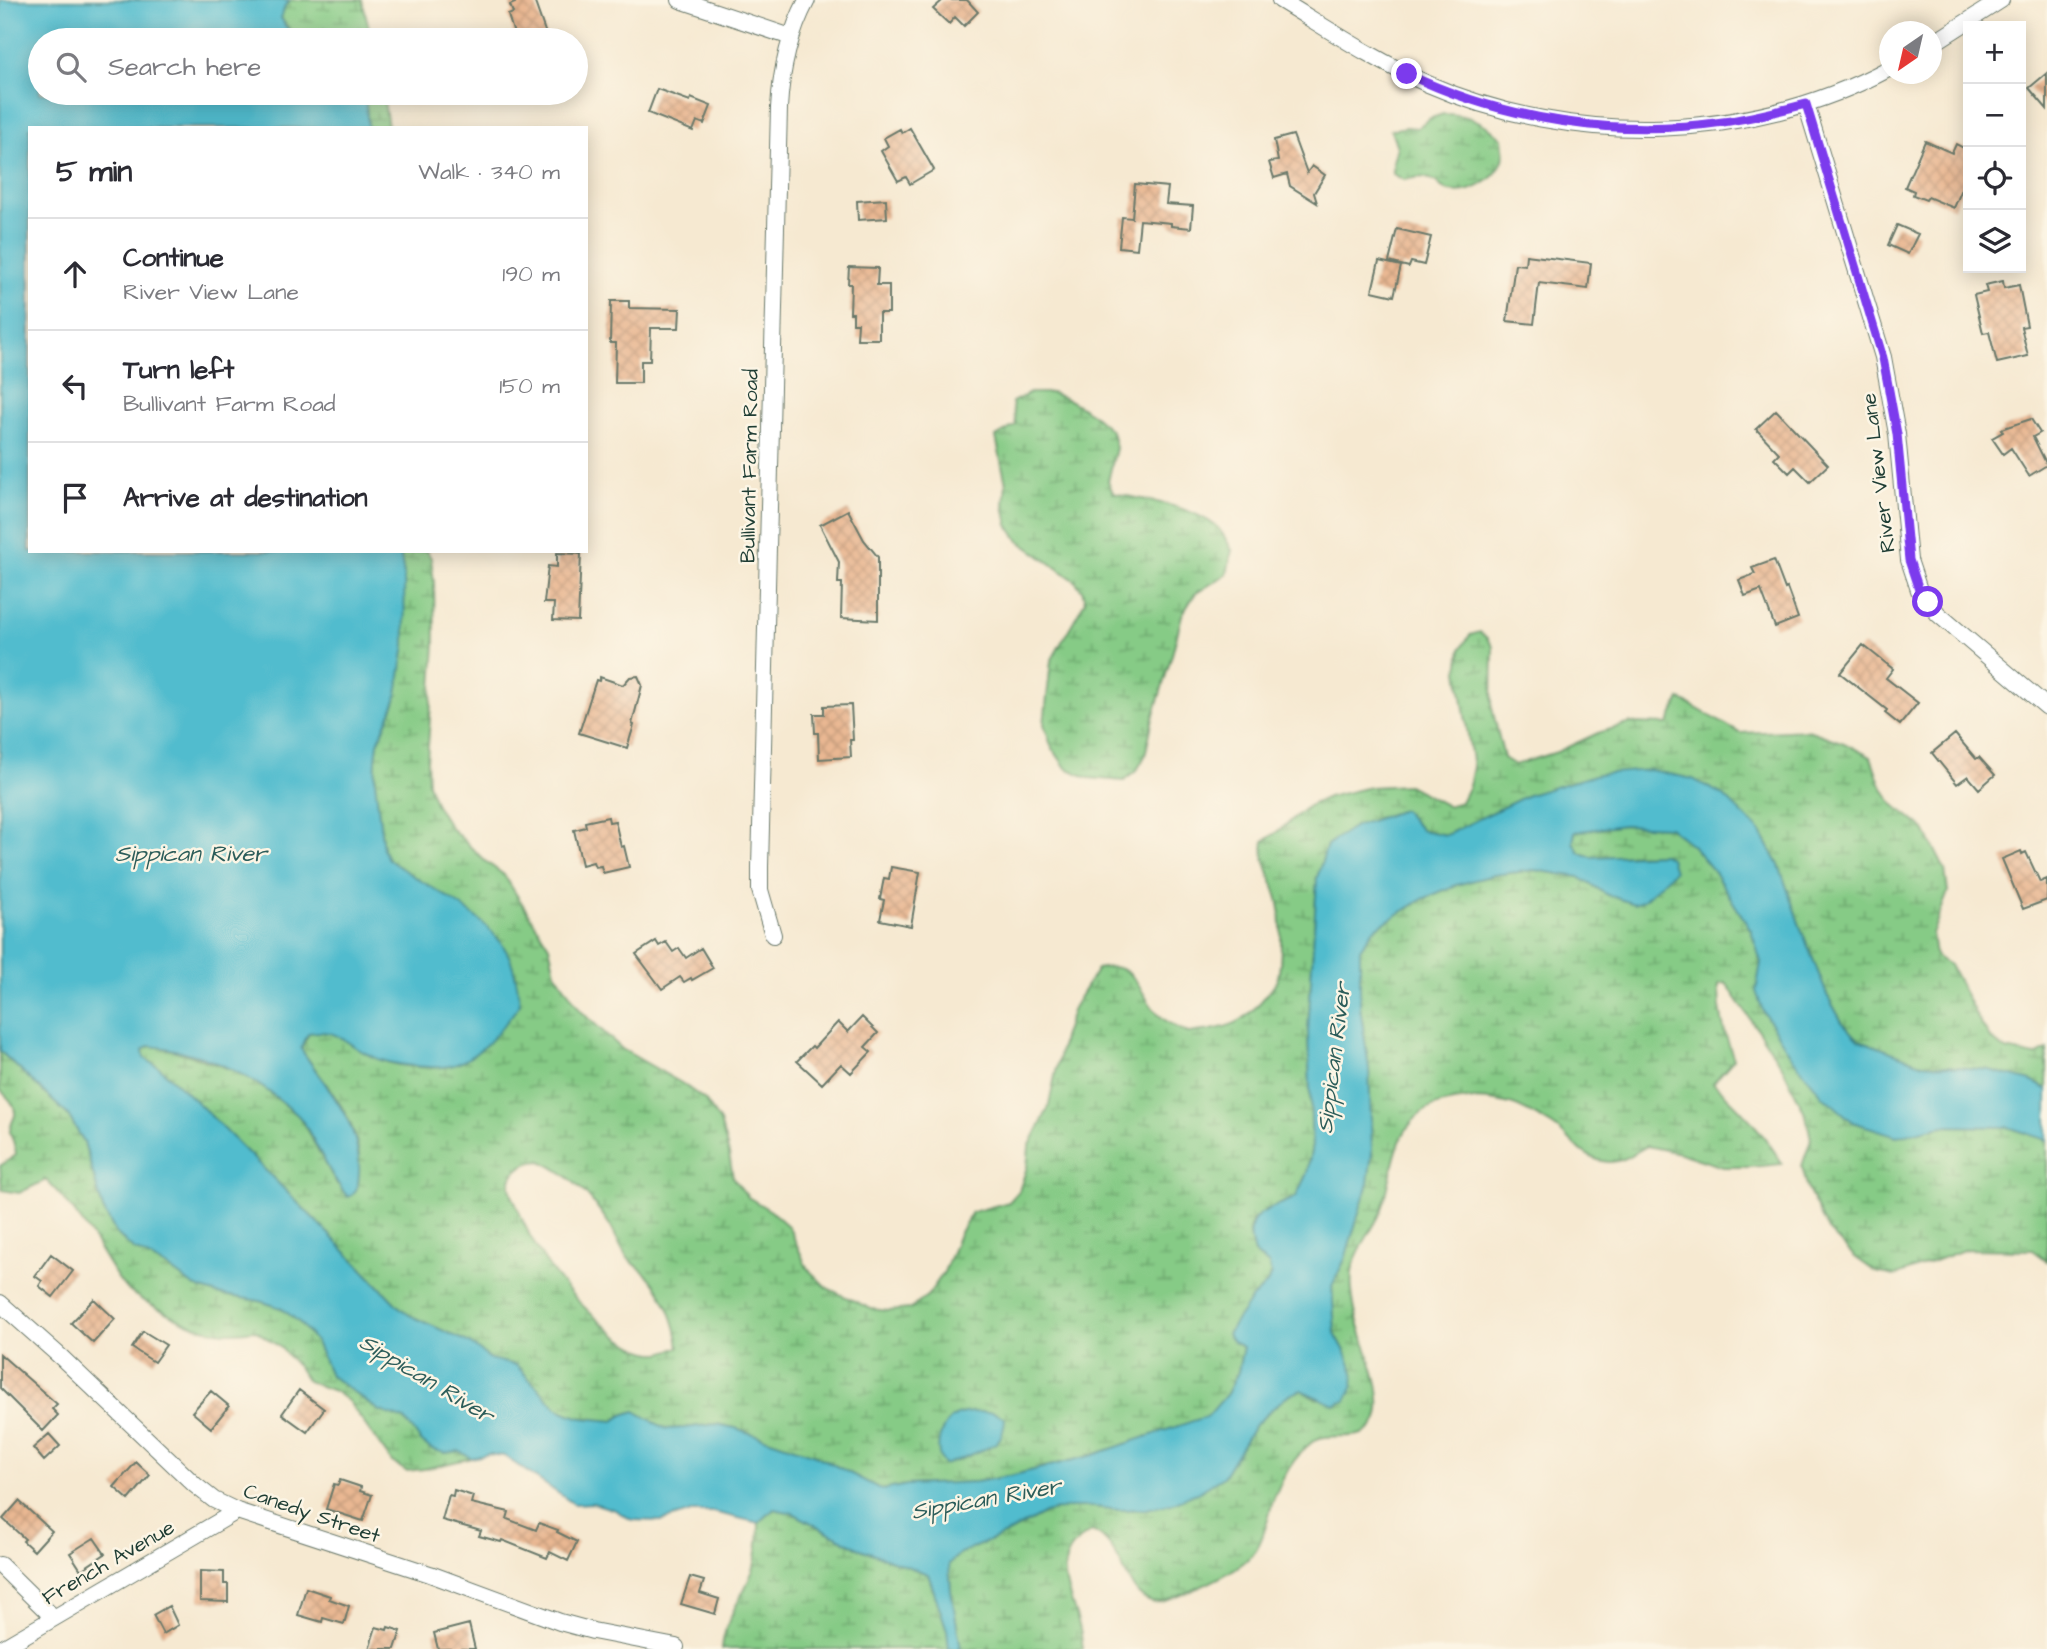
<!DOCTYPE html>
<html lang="en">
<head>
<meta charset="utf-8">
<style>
  :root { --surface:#fff; --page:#f2f2f3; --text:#2b2b33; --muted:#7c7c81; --line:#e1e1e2 }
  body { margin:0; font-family:"Architects Daughter",sans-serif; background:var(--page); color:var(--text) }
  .controls { position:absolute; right:21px; top:21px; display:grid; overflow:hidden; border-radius:0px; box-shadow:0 4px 18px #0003 }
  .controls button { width:63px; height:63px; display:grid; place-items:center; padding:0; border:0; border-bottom:2px solid var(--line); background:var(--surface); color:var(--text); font:35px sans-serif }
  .compass { position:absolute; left:1879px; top:21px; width:63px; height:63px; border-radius:50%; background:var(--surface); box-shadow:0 4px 18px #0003; rotate:214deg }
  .stop { position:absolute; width:21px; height:21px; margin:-16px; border:5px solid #7c3aed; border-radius:50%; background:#fff }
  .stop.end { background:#7c3aed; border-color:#fff; box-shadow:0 2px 7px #0008 }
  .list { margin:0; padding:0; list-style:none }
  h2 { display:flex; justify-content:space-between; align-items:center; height:91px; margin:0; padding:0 28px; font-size:30px }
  h2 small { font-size:23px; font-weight:400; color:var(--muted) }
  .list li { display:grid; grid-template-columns:46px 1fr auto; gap:21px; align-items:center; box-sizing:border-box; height:112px; padding:0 28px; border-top:2px solid var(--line) }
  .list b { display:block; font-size:26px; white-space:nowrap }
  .list p { margin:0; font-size:23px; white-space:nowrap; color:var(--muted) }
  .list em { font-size:23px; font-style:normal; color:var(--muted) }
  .icon { flex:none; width:38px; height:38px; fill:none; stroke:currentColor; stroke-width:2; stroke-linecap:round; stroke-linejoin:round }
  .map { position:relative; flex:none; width:2047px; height:1649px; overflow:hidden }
  .search { position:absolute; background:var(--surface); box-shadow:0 4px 18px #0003; left:28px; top:28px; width:560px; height:77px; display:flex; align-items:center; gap:18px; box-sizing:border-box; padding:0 24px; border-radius:38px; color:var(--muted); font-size:26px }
  .panel { position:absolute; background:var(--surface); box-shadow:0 4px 18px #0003; left:28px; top:126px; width:560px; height:427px; border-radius:0px }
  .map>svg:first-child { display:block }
</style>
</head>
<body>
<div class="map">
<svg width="2047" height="1649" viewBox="0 0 2047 1649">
  <defs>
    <pattern id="wetland-marsh" width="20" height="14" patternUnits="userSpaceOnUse" patternTransform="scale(1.75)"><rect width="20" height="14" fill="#86cb86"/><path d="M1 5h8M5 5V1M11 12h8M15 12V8" fill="none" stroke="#6da66e"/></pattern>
    <pattern id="building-cross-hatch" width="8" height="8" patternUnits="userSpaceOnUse" patternTransform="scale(1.75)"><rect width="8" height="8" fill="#e9b792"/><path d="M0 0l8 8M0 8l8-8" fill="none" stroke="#c79e7e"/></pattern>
  </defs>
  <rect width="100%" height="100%" fill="#fcf5e5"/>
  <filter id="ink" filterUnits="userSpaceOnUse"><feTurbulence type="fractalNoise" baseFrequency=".0143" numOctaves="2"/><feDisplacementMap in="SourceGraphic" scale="14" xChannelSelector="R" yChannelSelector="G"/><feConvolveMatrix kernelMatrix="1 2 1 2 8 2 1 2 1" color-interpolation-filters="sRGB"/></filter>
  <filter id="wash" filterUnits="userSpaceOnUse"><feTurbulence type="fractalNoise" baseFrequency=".00686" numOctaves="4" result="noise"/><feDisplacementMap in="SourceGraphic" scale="28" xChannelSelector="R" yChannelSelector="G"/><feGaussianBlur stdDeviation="1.57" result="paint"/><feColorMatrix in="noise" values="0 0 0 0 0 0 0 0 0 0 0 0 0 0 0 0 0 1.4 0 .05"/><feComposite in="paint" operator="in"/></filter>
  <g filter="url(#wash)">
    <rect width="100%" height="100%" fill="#f6e9d1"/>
    <path fill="url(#wetland-marsh)" stroke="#52845d" stroke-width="2" fill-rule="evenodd" d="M290,0H362L372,40H300L296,39L281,18L285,5Z
      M365,93H383L388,128H368Z
      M1443,114C1468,114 1483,121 1502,138C1502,144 1505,154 1503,160C1496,181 1470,195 1449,191C1444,190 1441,186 1436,182C1425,175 1416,177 1404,180L1393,174V162L1397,147L1391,130L1406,127L1417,128L1429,119Z
      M1030,393H1052L1071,401L1091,413L1112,431L1116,448L1108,481L1113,493C1148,501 1188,504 1217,527C1223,533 1228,543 1232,550L1227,574L1195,594L1182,615L1173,651L1153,718L1145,756L1137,770L1124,781L1088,778L1066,768L1051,746L1044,724L1051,661L1085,601L1082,590L1074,580L1019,541L1008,525L1004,505L1006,484L996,437L1016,425L1012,402Z
      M400,551H427L431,558L434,582L435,645L427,761L428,783L435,803L450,827L485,861L504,875L549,946L555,972L581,1011L622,1049L683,1084L705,1100L720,1122L729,1154L733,1178L748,1197L771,1211L789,1227L807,1268L827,1288L871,1309L889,1311L910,1309L928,1295L944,1272L959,1234L972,1212L1009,1202L1019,1191L1027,1167L1029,1147L1048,1109L1063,1038L1073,1008L1097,969C1139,959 1136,993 1159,1015C1167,1023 1178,1028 1188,1033C1205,1031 1226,1029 1241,1020C1250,1015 1273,989 1277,980C1282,968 1282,916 1279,903C1275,882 1260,863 1264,841L1281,829L1308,806L1328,797L1370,787L1408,785L1447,806L1461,802L1469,786L1473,767L1458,671L1461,648L1470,635L1480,632L1488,639L1493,647L1492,708L1504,758L1515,765L1557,752L1598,733L1630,723L1668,724L1680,699L1740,733L1808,730L1844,743L1871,757L1880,783L1892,803L1925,830L1945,870L1948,892L1932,934L1935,956L1950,965L1977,1017L1990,1038L2006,1050L2035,1056L2047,1050V1089L2031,1081L1989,1070L1923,1064L1859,1040L1842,1022L1827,995L1800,926L1779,865L1760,831L1528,795L1447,835L1421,830L1403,810L1355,826L1327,845L1317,878L1308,1033L1312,1146L1307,1173L1296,1197L1268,1209L1253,1220L1249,1230L1254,1253L1269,1265L1271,1273L1267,1284L1252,1298L1233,1342L1243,1347L1238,1372L1227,1394L1209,1416L1093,1455L1014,1475L976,1482L907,1485L882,1490L815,1455L735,1428L716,1424L684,1428L666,1429L635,1411L623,1415L614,1421L582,1418L569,1414L558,1409L515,1365L490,1359L470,1343L409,1315L397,1305L320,1225L205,1110L160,1068L144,1058L143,1050L149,1046L162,1047L189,1055L238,1072L260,1085L299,1116L337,1184L357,1188C358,1177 360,1165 359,1155C355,1114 323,1082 301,1049L309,1033C315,1032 324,1030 331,1032C344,1035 357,1048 369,1055C391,1066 431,1072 455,1064C466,1061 475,1053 483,1046L469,912L400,868L388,859L383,849L375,781L376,759L378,743L396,700L399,677L404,575ZM541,1161C571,1174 594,1200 611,1227C616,1236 620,1247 626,1256C633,1264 643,1270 650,1278C666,1298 676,1322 679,1347C671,1350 662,1354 654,1353C620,1350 563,1288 545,1261C534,1245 525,1227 518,1209C515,1201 509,1191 510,1184C513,1167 526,1162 541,1161ZM980,1412H993L971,1455L957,1461L959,1414Z
      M1624,825L1669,827L1693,846L1712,869L1751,930L1762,962L1756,991L1896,1136L1942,1126L2008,1127L2047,1140V1261L2032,1250L1966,1249L1895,1276L1876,1272L1855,1257L1828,1230L1808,1190L1802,1166L1811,1139L1806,1115L1783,1068L1726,983L1719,984C1718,1011 1724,1033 1734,1059L1713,1083C1739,1107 1764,1132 1782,1164L1750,1167H1723L1680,1153L1647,1146C1635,1152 1623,1163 1609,1162C1584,1161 1571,1138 1553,1126C1540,1118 1524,1108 1510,1104C1483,1096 1441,1097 1419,1115C1391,1138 1393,1180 1381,1212C1373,1229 1360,1245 1354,1263C1350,1275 1352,1294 1354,1305C1358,1335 1391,1395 1375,1423C1362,1445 1335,1431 1317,1439C1307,1444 1300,1453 1294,1461C1286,1472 1279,1486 1274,1498C1267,1517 1265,1542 1250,1557C1234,1572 1211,1582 1191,1591C1180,1595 1162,1605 1151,1602C1124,1594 1123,1544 1092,1531C1049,1556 1067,1585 1078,1622C1081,1631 1082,1640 1083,1649H961L951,1591L949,1564L960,1553L1006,1534L1045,1513L1069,1507H1095L1119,1510L1146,1509L1223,1477L1254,1426L1285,1397L1301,1390L1317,1399L1346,1353L1335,1333L1332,1286L1345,1259L1367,1183L1372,1153L1369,1068L1360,1007V949L1374,929L1423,899L1456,885L1494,875L1534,870L1579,877L1608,895L1663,854L1591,857L1579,852L1573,842L1575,832Z
      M0,1051L68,1115L84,1142L103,1209L116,1233L133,1249L166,1266L194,1286L217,1294L260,1301L281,1308L300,1323L316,1342L330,1375L378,1410L405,1420L422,1442L445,1453L459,1451L471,1458L424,1469L406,1471L392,1462L348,1401L334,1391L307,1381L298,1367L281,1348L255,1330C211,1336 196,1329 158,1308C146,1302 131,1295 122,1284C107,1264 96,1241 81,1221C71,1206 59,1193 46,1180L19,1193L2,1190L0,1166L16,1155C16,1144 12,1141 10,1132C9,1125 14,1121 15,1115C16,1104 7,1097 0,1090Z
      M774,1509L793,1513L858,1548L928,1574L947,1630L949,1649H722C724,1618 745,1595 754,1567C758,1552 759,1537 759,1523Z"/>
    <path fill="#51bcce" stroke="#387c81" stroke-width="2" d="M0,0H290L285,6L281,18L286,27L300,40H40V93H365L368,128H30V551H400L404,575L405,645L396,700L378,743L376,759L375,781L383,849L388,859C425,887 483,910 507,952C515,967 518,987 520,1004C504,1026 483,1054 457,1064C444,1069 429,1067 414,1066C398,1065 382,1062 367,1054C344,1042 337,1028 309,1033L304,1040L301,1049C327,1089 362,1123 359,1174C358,1184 358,1193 348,1197C328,1174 318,1144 301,1119C296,1112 287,1107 281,1101C244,1071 197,1050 149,1046L143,1050L144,1058L160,1068L205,1110L320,1225L397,1305L409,1315L470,1343L490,1359L516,1365L558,1409L569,1414L582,1418L614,1421L623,1415L635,1411L666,1429L684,1428L716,1424L735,1428L815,1455L882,1490L907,1485L976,1482L1014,1475L1093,1455L1208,1416L1227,1394L1238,1372L1243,1347L1233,1342L1227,1334L1252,1298L1267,1284L1271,1273L1269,1265L1254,1253C1241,1211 1265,1213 1296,1197L1307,1173L1312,1146L1308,1033L1317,878L1327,845L1355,826L1403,810L1421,830L1446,835L1528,795L1598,774L1650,770L1693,779L1723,795L1760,831L1779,865L1800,926L1827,995L1842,1022L1859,1040L1923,1064L1989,1070L2031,1081L2047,1089V1140L2008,1127L1942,1126L1897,1136L1853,1122L1823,1096L1793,1059L1763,1011L1756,991L1761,962L1751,930L1712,869L1693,846L1669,827L1624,825L1575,832L1573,842L1579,852L1591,857L1663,854L1670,858L1674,871L1644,900L1634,904L1608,895L1579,877L1534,870L1494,875L1456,885L1423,899L1374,929L1360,949V1007L1369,1068L1372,1153L1368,1183L1345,1259L1332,1286L1335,1333L1346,1353L1354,1372L1353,1386L1346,1401L1334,1405L1301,1390L1285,1397L1254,1426L1223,1477L1199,1492L1171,1504L1146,1509L1119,1510L1095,1507H1069L1045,1513L1006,1534L960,1553L949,1564L951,1591L961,1649H949L947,1630L928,1574L858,1548L793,1513L774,1509L759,1523L713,1512H692L662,1521L632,1520L615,1510L593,1503L574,1504L504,1456L489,1454L471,1458L459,1451L445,1453L431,1449L422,1442L405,1420L378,1410L330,1375L316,1342L300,1323L281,1308L260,1301L217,1294L194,1286L166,1266L133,1249L116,1233L103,1209L84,1142L68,1115L0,1051Z
      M980,1412H993L1005,1418C1004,1445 992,1446 970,1455C961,1459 953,1462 944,1465C933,1450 939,1424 957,1415C963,1412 972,1412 980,1412Z"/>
    <g id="blocks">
      <path fill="url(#building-cross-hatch)" d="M514,0H534L548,40H516L508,15L513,13L510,5L515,3Z
        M943,0H967L978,12L964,26L955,17L949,24L933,9Z
        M2047,73V109L2029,88Z
        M657,89L690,101L691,98L711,106L704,124L697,121L693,131L648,113Z
        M910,128L934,170L910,184L906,177L898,181L881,151L888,146L884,138L900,129L902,133Z
        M1293,135L1307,173L1312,166L1325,175L1314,193L1317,203L1290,186L1287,174L1274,178L1269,162L1278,161L1274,140Z
        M1925,141L1952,153L1956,144L1968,150V175L1954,208L1928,197L1926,200L1913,195L1914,191L1905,187Z
        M1135,184L1168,187L1166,204L1193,206L1191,228L1171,226V223L1140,220L1137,249L1119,247L1122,217L1132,218Z
        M886,199L887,218L858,220L857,201Z
        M1897,225L1918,234L1908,254L1888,245Z
        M1397,229L1431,237L1424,265L1411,262L1409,267L1389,262Z
        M1526,255L1591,263L1588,289L1539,283L1534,324L1507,321L1515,264L1525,265Z
        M1379,261L1401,266L1394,296L1372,291Z
        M849,267L878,268L877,285H889V313H879V339H857L858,323H853V313H850L851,284H848Z
        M2003,281L2004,288L2019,285L2027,326L2021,327L2028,356L1997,363L1989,332L1983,333L1974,295L1987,292L1985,285Z
        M611,301H629V308L680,309L679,328H651L650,361H641V383H615L616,343H610Z
        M1776,410L1828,465L1810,482L1795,467L1789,473L1774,458L1779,453L1756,429Z
        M2031,419L2040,433L2033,437L2047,465L2029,476L2011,448L2003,454L1992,438L2003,432L2001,429Z
        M848,510L864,540L878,557V620L841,618L842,583H838L839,562L820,525Z
        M557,553L581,554L578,621L553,620L554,603H544L548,566L557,567Z
        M1774,560L1785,589L1787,588L1798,618L1775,627L1761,590L1745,596L1739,580L1755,574L1752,568Z
        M1863,645L1893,669L1886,678L1918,703L1900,725L1885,713L1887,710L1840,673Z
        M638,676L642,685L632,724L634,725L627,748L579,733L596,680L599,681L600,677L623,685L630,677Z
        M851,705L853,740H850L851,757L819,759L818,733H815L814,714H824V706Z
        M1955,734L1976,759L1979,757L1995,775L1979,789L1968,776L1957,784L1932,753Z
        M608,817L609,822L615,821L621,847L624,846L629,867L603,873L601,866L595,867L593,862L582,865L574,830L586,827L585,822Z
        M2021,851L2022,854L2026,852L2040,882L2047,879V900L2023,909L2002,859Z
        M891,867L920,872L911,926L880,920L884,900L880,899L884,878L889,879Z
        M656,941L659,946L666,942L673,952L679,948L686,958L701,948L713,968L692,980L691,978L684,982L680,977L662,989L636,954Z
        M862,1017L878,1033L865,1047L871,1052L851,1073L841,1064L822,1084L797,1061L812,1046L814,1048L838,1022L848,1032Z
        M51,1254L73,1271L53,1297L39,1286L42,1281L35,1276Z
        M94,1299L115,1319L93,1343L71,1323Z
        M143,1331L166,1345L154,1362L132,1348Z
        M0,1354L57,1404L52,1409L58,1415L43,1431L0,1388Z
        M299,1390L324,1409L307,1432L282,1414Z
        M211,1391L229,1406L211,1428L192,1412Z
        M49,1434L60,1446L44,1461L33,1448Z
        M136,1462L150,1475L129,1500L114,1487Z
        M340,1480L361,1487L360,1491L372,1495L363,1521L326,1509L334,1484L338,1485Z
        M454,1490L473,1496L471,1503L509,1512L507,1519L536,1530L539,1523L558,1530L557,1532L577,1542L568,1561L550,1552L547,1558L502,1540L501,1542L479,1536L481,1531L442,1520L449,1495L453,1496Z
        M19,1501L52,1531L34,1551L23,1541L25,1539L3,1519Z
        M94,1538L105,1554L81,1570L70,1553Z
        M200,1571L224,1572V1584H228V1602L200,1601Z
        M690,1577L704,1581L700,1593L719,1599L715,1614L681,1604Z
        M306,1588L330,1596L329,1599L349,1606L344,1624L323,1618L322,1622L298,1615Z
        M169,1606L178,1625L163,1634L153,1615Z
        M469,1624L475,1649H438L434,1633Z
        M376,1627L387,1630L388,1627L401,1631L395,1649H369Z"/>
    </g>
  </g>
  <g filter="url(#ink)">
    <use href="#blocks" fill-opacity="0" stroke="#6a796b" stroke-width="2"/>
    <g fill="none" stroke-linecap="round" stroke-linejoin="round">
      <g stroke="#6a796b" stroke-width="18">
        <path id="minor" d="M680,0L791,37
          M1280,0C1328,29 1376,61 1428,84C1572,147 1751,143 1890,68
          M1932,44L2001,0
          M1806,104L1883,357L1897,434L1909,560L1919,590L1938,614L2047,707
          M773,935L760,890V867L779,108C781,70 789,34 807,0
          M0,1303L62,1358L195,1485L214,1500L237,1511L430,1574L560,1622L593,1631L676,1647
          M0,1565L54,1618
          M1,1649L237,1511"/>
      </g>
      <use href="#minor" stroke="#fff" stroke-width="16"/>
    </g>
  </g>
  <g fill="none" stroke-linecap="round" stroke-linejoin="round" filter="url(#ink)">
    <path stroke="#7c3aed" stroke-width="9" d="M1407,74C1504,120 1616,138 1723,122C1751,118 1779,111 1806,104L1883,358L1897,434L1909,560L1919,590L1928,602"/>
  </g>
  <g text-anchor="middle" stroke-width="5" stroke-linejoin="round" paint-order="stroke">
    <g font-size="21" fill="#1f3d34" stroke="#fcf5e5">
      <text transform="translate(749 466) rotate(-89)" y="7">Bullivant Farm Road</text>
      <text transform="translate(1878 473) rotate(-97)" y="7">River View Lane</text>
      <text transform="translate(312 1513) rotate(19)" y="7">Canedy Street</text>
      <text transform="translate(108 1562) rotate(-30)" y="7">French Avenue</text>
    </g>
    <g font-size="23" font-style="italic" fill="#2c5d5a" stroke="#fcf5e5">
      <text x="191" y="861">Sippican River</text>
      <text transform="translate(1333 1058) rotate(-83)" y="8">Sippican River</text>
      <text transform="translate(427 1378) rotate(31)" y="8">Sippican River</text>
      <text transform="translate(986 1498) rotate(-10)" y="8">Sippican River</text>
    </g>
  </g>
</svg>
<div class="controls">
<button>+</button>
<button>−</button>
<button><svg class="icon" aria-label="locate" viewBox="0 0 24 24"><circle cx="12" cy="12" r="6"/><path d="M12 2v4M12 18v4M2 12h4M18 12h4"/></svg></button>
<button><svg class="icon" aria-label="layers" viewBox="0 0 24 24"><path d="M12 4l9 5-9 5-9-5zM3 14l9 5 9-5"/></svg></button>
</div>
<svg class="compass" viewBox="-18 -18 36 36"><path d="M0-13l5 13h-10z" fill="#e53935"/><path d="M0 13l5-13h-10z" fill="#7c7c81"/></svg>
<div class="stop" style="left:1928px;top:602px"></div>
<div class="stop end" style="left:1407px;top:74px"></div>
<div class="search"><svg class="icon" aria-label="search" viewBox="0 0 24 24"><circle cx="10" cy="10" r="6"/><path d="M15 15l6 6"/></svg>Search here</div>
<section class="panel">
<h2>5 min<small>Walk · 340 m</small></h2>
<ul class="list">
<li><svg class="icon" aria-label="ahead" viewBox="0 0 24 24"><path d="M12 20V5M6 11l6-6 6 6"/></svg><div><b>Continue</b><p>River View Lane</p></div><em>190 m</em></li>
<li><svg class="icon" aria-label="left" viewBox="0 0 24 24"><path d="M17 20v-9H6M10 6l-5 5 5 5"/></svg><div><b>Turn left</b><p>Bullivant Farm Road</p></div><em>150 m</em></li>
<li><svg class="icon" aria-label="arrive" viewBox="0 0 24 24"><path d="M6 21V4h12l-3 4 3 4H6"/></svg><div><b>Arrive at destination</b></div></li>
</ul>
</section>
</div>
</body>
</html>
